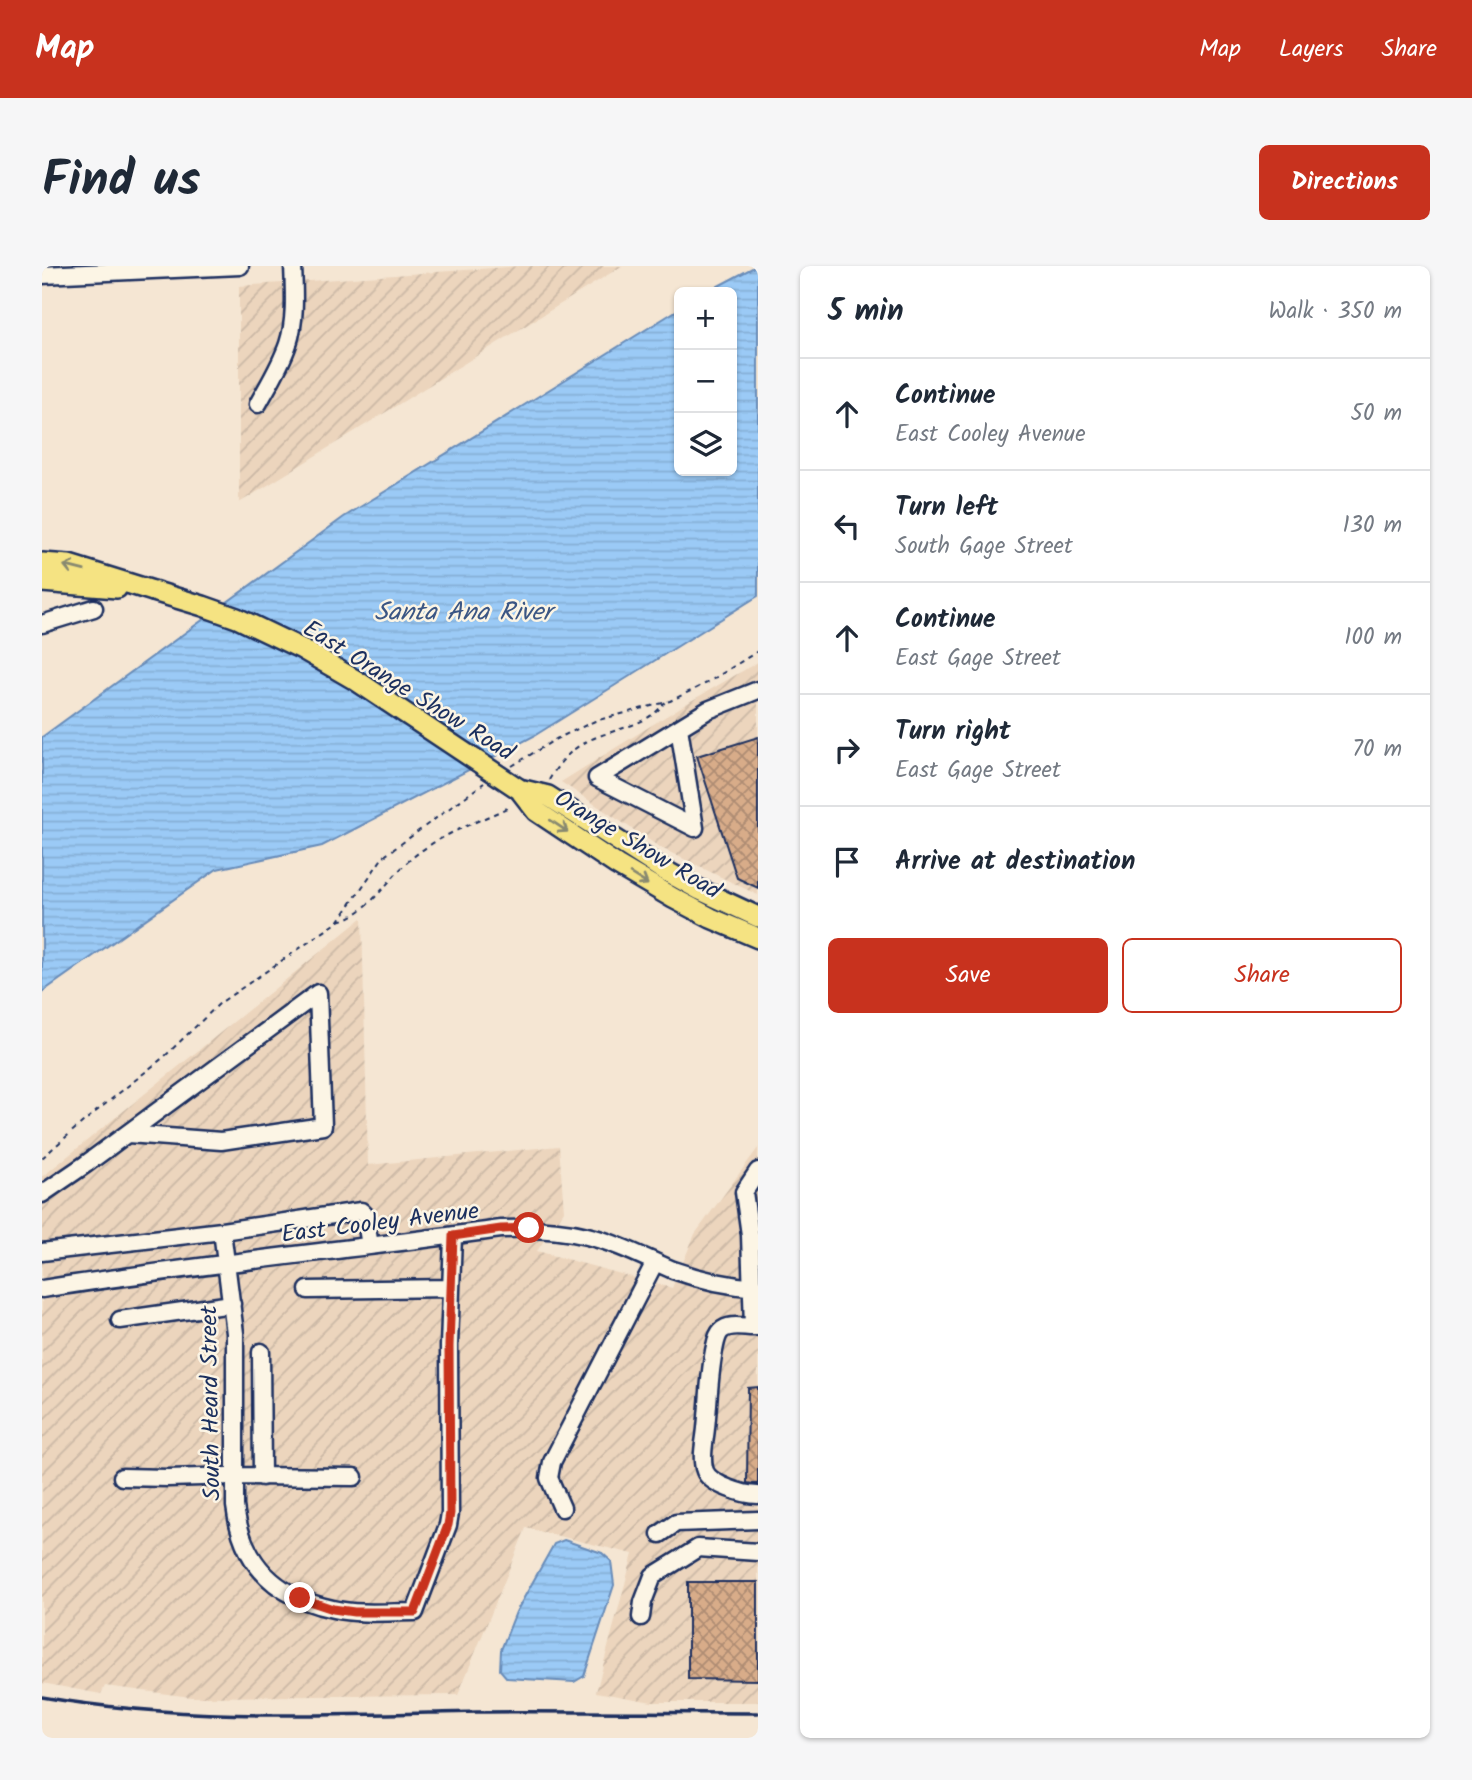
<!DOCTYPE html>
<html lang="en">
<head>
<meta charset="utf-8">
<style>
  :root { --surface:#fff; --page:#f6f6f7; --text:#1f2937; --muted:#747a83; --line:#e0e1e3; --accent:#c8321e }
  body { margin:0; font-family:Kalam,sans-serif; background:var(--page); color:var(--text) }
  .controls { position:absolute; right:21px; top:21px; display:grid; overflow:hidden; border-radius:10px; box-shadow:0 2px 5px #0004 }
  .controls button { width:63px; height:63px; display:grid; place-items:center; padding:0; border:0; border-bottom:2px solid var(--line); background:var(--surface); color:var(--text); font:35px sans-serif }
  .stop { position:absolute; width:21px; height:21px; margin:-16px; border:5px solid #c8321e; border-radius:50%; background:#fff }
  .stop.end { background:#c8321e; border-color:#fff; box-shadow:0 2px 7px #0008 }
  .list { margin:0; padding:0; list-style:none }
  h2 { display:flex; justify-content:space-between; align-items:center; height:91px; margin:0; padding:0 28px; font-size:30px }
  h2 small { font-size:23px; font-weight:400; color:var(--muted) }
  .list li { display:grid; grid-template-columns:46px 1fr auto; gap:21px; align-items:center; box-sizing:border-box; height:112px; padding:0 28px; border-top:2px solid var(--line) }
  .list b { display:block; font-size:26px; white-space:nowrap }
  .list p { margin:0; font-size:23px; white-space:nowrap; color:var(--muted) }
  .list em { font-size:23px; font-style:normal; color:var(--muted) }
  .actions { display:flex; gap:14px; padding:21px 28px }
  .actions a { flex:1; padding:16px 0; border:2px solid var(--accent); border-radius:10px; text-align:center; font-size:24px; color:var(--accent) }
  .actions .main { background:var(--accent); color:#fff }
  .icon { flex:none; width:38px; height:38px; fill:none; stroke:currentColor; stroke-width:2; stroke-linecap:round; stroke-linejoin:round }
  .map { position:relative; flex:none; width:716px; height:1472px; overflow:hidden; border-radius:10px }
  header { display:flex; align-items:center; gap:42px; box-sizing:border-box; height:98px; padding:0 35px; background:var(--accent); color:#fff }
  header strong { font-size:33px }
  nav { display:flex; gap:38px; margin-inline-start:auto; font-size:24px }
  .intro { display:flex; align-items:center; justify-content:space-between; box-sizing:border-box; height:168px; padding:0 42px }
  h1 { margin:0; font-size:49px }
  .button { padding:18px 32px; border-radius:10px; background:var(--accent); color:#fff; font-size:24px; font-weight:700 }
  main { display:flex; gap:42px; padding:0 42px }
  aside { flex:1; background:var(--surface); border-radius:10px; box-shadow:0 2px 5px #0004 }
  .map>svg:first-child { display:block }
</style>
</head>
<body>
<header>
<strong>Map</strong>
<nav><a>Map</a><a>Layers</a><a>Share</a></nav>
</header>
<div class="intro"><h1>Find us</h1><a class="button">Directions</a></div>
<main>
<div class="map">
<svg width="716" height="1472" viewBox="0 0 716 1472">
  <defs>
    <pattern id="industrial-furrows" width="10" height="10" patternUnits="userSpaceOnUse" patternTransform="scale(1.75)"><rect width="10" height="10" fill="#ecd5bd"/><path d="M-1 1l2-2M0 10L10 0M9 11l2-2" fill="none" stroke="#cab7a5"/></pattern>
    <pattern id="water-rules" width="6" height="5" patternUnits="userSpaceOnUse" patternTransform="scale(1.75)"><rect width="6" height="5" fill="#9bcaf6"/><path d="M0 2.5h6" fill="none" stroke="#85aed5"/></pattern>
    <pattern id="building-cross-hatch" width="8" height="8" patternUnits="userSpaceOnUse" patternTransform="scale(1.75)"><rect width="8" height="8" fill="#d8ac89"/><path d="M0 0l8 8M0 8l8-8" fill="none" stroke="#ae8c73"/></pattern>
  </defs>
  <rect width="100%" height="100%" fill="#f5e6d3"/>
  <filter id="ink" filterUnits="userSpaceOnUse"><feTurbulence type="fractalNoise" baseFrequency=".0143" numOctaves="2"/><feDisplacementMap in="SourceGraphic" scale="14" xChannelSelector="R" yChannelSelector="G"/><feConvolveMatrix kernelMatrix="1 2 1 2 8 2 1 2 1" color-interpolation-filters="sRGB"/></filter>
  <g filter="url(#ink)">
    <path fill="url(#industrial-furrows)" d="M478,0H580L197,237V20Z
      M716,396V629L619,582L519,516L642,439Z
      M320,652L326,899L517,880L522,945L495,985L630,1022L653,968L716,882V1436H610L554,1426L591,1288L484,1262L416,1429L149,1431L63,1420L59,1428L0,1417V911Z"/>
    <path fill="url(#water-rules)" stroke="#688cb9" stroke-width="2" d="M714,0H716V330L492,470L280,580L175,603L0,726V471L302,251L637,43V205H690V26H665Z
      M522,1274L560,1287L569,1295L572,1319L542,1410L532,1416L465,1412L458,1404L459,1384L474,1346L512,1278Z"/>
    <path fill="url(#building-cross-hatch)" stroke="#1b2f5e" stroke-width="2" d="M716,471V622L695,612L655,490Z
      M716,1121V1218H711L705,1217L706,1122Z
      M646,1316H716V1414L646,1413Z"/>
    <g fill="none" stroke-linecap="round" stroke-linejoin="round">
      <g stroke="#1b2f5e" stroke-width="21">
        <path id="minor" d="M0,9L198,0
          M216,138C227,118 239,99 246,78C254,54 252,25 251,0
          M0,358L52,342
          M637,462L653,562L555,512L666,444L716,424
          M716,905L702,926L708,969L711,1061H716
          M0,928L44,898L276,727L281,860L179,875L86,868
          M180,965L193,1067V1240C200,1298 234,1331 291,1343C317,1349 346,1346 373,1346L406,1259L408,1247L407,1080L411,970
          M0,986L180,965L319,945L323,949L328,980
          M0,1023C152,999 306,984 459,963C488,962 517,963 545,970C575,977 603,992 631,1004C659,1014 687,1020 716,1022
          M266,1024L409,1022
          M78,1054L190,1038
          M711,1061C701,1061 687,1057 679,1065C676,1068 674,1075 673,1080C667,1106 667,1134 664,1162C663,1175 658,1192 663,1205C668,1219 703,1229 716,1229
          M219,1086L220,1211
          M80,1211L126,1212L193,1210L312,1211
          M520,1242L507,1212L510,1196L613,996
          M618,1268L634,1257L716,1254
          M599,1351L601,1336L611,1310L656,1282L716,1286"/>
      </g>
      <g stroke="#1b2f5e" stroke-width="24">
        <path id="major" d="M0,297L27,299L111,325
          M0,316L75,322
          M477,523L494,545L575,599L631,632L669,652L716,672
          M477,523L506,530L620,603L658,624L716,651"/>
      </g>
      <path stroke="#1b2f5e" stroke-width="2" stroke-dasharray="5 5" stroke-linecap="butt" d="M470,500L514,473L553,455L628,435L665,417L716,385
        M507,514C515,500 525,487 540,478C567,462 604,463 623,436
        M297,655C329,646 346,612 370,592C397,569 433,557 465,542
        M0,892L41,856L122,791L178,737L296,656L341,591L442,517"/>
      <use href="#minor" stroke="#fcf5e5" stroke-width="16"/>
      <use href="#major" stroke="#f5e382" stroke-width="19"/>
      <path stroke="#1b2f5e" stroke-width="3.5" d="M0,1431C143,1456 290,1449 435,1446C528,1445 622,1447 716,1447"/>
      <g stroke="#1b2f5e" stroke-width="24" stroke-linecap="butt">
        <path id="major-bridge" d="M111,325L161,340L195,352L260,383L315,415L477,523"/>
      </g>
      <use href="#major-bridge" stroke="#f5e382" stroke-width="19"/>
    </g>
    <defs><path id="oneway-shaft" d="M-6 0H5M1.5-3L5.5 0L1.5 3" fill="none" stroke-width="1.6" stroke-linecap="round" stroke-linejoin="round" transform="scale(1.75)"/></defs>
    <g stroke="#888970">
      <use href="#oneway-shaft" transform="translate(32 302) rotate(-166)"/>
      <use href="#oneway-shaft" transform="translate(517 560) rotate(34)"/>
      <use href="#oneway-shaft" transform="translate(597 613) rotate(32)"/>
    </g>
  </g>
  <g fill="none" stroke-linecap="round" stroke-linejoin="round" filter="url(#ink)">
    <path stroke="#c8321e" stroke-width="9" d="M258,1332L291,1343L312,1346H373L406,1259L408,1247L407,1080L411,970L459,963L487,962"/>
  </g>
  <g text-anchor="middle" stroke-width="5" stroke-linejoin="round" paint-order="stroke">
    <g font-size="24" fill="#1b2f5e" stroke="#fcf5e5">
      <text transform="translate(367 424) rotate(32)" y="8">East Orange Show Road</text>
      <text transform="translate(596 578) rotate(31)" y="8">Orange Show Road</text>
      <text transform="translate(338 956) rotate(-7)" y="8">East Cooley Avenue</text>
      <text transform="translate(168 1137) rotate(-91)" y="8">South Heard Street</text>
    </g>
    <g font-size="26" font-style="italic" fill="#3b5684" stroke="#fcf5e5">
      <text x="421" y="354">Santa Ana River</text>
    </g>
  </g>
</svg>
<div class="controls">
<button>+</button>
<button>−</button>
<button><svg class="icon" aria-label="layers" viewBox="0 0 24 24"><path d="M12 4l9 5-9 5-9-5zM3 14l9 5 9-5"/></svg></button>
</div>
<div class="stop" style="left:487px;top:962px"></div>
<div class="stop end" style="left:258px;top:1332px"></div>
</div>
<aside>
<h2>5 min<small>Walk · 350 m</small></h2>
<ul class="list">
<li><svg class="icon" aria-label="ahead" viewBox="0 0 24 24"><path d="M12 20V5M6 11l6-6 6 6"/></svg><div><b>Continue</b><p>East Cooley Avenue</p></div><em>50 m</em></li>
<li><svg class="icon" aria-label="left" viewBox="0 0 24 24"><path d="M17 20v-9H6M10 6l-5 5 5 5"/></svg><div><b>Turn left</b><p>South Gage Street</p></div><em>130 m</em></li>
<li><svg class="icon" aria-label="ahead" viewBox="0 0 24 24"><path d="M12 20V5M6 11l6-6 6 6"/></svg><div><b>Continue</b><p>East Gage Street</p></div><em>100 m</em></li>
<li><svg class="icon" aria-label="right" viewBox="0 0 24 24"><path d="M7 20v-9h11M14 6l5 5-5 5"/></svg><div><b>Turn right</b><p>East Gage Street</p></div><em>70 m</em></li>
<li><svg class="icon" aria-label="arrive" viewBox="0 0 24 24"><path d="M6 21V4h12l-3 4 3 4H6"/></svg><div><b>Arrive at destination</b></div></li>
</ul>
<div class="actions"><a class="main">Save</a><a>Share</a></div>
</aside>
</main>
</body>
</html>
